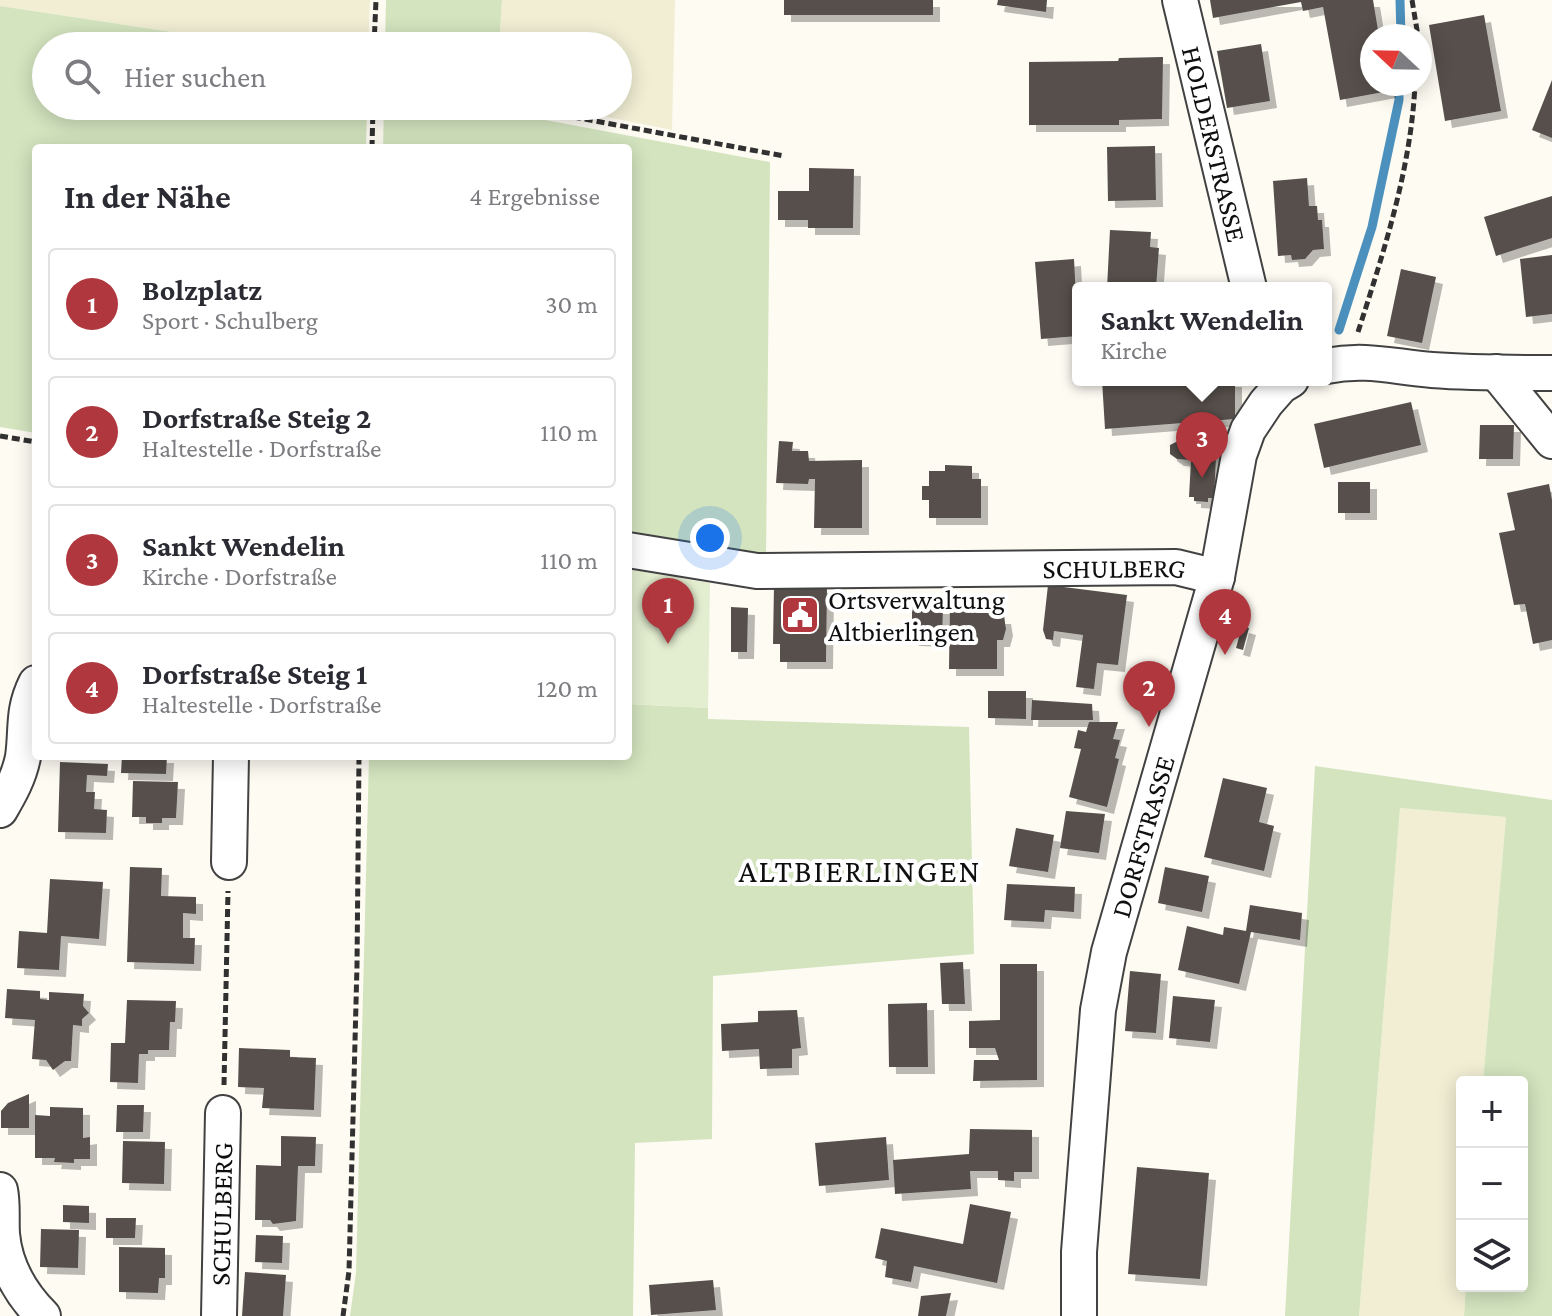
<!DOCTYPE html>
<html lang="de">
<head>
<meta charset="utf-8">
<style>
  :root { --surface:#fff; --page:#f7f7f7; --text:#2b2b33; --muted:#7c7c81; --line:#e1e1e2; --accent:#af373d }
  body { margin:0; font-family:"Crimson Pro",serif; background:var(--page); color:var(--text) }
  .controls { position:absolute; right:24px; bottom:24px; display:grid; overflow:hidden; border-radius:8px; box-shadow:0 4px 20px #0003 }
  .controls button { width:72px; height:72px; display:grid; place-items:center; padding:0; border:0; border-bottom:2px solid var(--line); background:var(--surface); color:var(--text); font:40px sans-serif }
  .compass { position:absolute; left:1360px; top:24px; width:72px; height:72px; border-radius:50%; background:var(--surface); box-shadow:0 4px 20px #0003; rotate:292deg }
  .you { position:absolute; left:710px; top:538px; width:28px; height:28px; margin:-20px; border:6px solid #fff; border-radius:50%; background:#1a73e8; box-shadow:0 0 0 12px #1a73e833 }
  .badge { display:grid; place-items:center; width:52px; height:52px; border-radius:50%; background:var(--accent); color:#fff; font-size:26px; font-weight:700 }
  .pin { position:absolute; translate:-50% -66px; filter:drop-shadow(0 2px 4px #0008) }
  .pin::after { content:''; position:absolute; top:42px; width:28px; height:24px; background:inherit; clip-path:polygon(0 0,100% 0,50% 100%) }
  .popup { position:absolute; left:1072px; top:282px; width:260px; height:104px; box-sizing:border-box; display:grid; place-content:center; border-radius:8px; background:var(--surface); filter:drop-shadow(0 2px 6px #0005); font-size:26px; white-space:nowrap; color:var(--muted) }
  .popup b { font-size:30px; color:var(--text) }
  .popup::after { content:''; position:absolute; left:50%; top:100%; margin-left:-16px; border:16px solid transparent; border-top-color:var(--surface) }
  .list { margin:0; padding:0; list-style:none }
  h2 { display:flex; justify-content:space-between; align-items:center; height:104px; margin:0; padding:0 32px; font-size:34px }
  h2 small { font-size:26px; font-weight:400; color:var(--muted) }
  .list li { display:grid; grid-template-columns:52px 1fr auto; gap:24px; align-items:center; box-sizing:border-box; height:112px; margin:0 16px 16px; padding:0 16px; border:2px solid var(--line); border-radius:8px }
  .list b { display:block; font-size:30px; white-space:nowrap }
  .list p { margin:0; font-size:26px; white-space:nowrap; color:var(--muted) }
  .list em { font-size:26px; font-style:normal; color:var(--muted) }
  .icon { flex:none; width:44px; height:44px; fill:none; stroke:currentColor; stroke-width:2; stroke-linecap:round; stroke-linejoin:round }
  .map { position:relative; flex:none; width:1552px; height:1316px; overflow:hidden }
  .search { position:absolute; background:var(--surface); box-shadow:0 4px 20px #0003; left:32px; top:32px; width:600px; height:88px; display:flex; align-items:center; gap:20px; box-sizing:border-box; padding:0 28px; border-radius:44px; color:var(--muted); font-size:30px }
  .panel { position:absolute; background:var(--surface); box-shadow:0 4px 20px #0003; left:32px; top:144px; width:600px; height:616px; border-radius:8px }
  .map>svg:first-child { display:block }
</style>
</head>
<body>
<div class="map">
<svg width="1552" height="1316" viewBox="0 0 1552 1316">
  <defs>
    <filter id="shadow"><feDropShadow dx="7" dy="7" stdDeviation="0" flood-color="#0004"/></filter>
  </defs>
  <rect width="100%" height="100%" fill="#fdfbf2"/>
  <path fill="#f1eed4" d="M0,0H370L368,46H264L0,6Z
    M502,0H675L672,130L552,106H618V46H499Z
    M1400,808L1506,817L1483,1082H1462V1286H1466L1464,1316H1359Z"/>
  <path fill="#d3e4bf" d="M386,0H502L499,46H385Z
    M0,6L264,46H46V106H367L366,148H36V433L0,427Z
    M384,106H471L770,162L766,557L628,535V148H383Z
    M628,704L708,708V719L969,727L974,954L713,976L712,1139L635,1143L633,1316H350L356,1273L369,756H628Z
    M1315,766L1552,800V1316H1464L1466,1286H1522V1082H1483L1506,817L1400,808L1359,1316H1285Z"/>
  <path fill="#e3edcf" d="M628,569L710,583L708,708L628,704Z"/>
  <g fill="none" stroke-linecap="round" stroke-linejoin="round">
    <path stroke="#4c91bd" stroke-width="9" d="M1400,0L1401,36
      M1339,330L1372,227L1399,100V84"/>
  </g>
  <path fill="#56504c" filter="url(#shadow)" d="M784,0H933V15H784Z
    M998,0H1047L1046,12L997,5Z
    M1210,0H1373L1379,36H1372V84H1388L1389,91L1340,100L1323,7L1303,11L1301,2L1213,18Z
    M1484,15L1501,111L1445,121L1429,25Z
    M1261,44L1270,101L1227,108L1217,51Z
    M1163,57L1162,119L1119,120V125H1029V62L1118,61L1119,58Z
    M1552,80V138L1532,130Z
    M1155,146L1156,200L1108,201L1107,147Z
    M809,168L854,169L853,228H808V220H778V191H809Z
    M1307,178L1309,206H1317L1318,220H1322L1324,249L1313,250L1305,259L1292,260L1291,255L1278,256L1273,181Z
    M1552,196V238L1496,256L1484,217Z
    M1110,230L1151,232L1150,247L1159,248L1156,288H1107Z
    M1552,255V314L1526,317L1520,259Z
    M1074,259L1078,336L1041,339L1035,262Z
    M1401,269L1436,277L1422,343L1387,336Z
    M1102,380H1113L1114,384L1164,380H1235V419L1105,429Z
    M1411,402L1421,445L1324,468L1314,424Z
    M1480,425H1514L1513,459H1479Z
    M1200,430H1211L1217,437L1214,498H1208V502L1194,501V497H1189L1191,460L1177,459L1170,454V445L1178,441L1192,442Z
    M779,441L793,442L792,451H808L809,461L862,460V528H814L815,479H809L808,484L776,483Z
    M945,465L972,466V479H981V518H929V500H922V486H929V471H945Z
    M1338,482H1370V513H1338Z
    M1549,484L1552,500V640L1533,644L1525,604L1514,605L1499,533L1515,530L1507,493Z
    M774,585L827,586L826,662H780V644H773Z
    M1048,585L1127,595L1118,665L1097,663L1094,689L1076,687L1083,635L1054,631L1053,640L1046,639L1043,630Z
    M950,599L998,600V617H1004L1006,629L1003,640H997V669H949Z
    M731,607L748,608L747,652H731Z
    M912,607H943L942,640L912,639Z
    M1242,626L1249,628L1243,650L1236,648Z
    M988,691H1026V719L988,718Z
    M1032,700L1092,704L1093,720H1031Z
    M1089,722H1118L1113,739L1120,740L1115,758L1119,759L1107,807L1069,797L1081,749L1074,748L1078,730L1086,732Z
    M122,756H167L166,774L121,773Z
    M60,762L108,764L107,776L87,775L86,792H95L94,809L107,810L106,833L58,832Z
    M1223,778L1267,788L1259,822L1274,826L1264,871L1204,857Z
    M133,781L178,782L176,818H162V823H146V817H132Z
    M1066,811L1105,814L1099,853L1060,848Z
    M1016,828L1054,835L1048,872L1009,866Z
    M130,867L162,868L161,896L196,897V914L183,913V938H195L194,964L127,962Z
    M1165,867L1209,876L1202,912L1158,903Z
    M50,879L103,882L99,939L61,936L59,970L17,968L19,931L47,933Z
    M1007,884L1075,887L1074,912L1045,910L1044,922L1004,920Z
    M1250,905L1302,913L1300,940L1251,932L1239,984L1178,970L1187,926L1223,935L1224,927L1246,931Z
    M963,962L965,1004H942L940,963Z
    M1000,964H1037V1080L973,1081L974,1060H999L995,1048H969V1021L1000,1020Z
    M1130,971L1161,974L1156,1033L1125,1031Z
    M7,989L40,991V999L49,1000V992L84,994L83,1006L89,1013L82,1019V1026L73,1025L71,1061H65L53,1070L46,1060L32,1059L35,1020L5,1018Z
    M1173,996L1215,1000L1210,1042L1169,1038Z
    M127,1000L176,1001L175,1022H170L169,1050H148V1054H139L138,1083L110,1082L111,1043H125Z
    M927,1003L928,1067H889L888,1004Z
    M797,1010L801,1048L792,1049V1068L760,1069L759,1049L722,1051L721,1024L758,1022V1011Z
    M239,1048L290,1050V1057L316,1058L314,1110L262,1108L264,1088L238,1087Z
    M29,1094V1128H1V1111L8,1103Z
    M117,1105H144L143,1132H116Z
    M50,1107L83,1108V1138L90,1137V1159H74V1163L54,1162L55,1158H35V1115L50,1116Z
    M970,1129L1032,1130V1172H1014V1181L998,1180V1171H970L971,1189L895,1194L893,1160L969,1154Z
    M281,1136L316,1137L315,1166H298L296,1221L273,1224L270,1220H255L256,1165L281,1166Z
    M886,1137L889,1180L819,1186L815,1143Z
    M123,1141L165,1142L164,1184L122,1183Z
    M1137,1167L1209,1173L1200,1279L1128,1274Z
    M970,1204L1011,1212L997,1283L914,1266L911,1282L885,1277L887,1261L875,1258L881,1228L963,1244Z
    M63,1205L89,1206V1223L63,1222Z
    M106,1218H136L135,1238H106Z
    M41,1229L79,1230L78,1268L40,1267Z
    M256,1235L283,1236L282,1263L255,1262Z
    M119,1247L165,1248V1278H159L158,1293L119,1292Z
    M245,1272L286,1275L283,1316H242Z
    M713,1280L716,1310L651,1315L649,1285Z
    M951,1293L946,1316H918L921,1296Z"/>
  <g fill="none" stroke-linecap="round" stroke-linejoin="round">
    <g stroke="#424242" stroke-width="38">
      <g id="minor">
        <path id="s1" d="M1180,0L1249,288"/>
        <path d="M1326,366C1367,358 1393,367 1432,370C1472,373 1512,373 1552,373"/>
        <path d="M1496,372L1552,441"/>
        <path id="s2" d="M628,550L757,571L1176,567L1217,577"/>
        <path d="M0,810C10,793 19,777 23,757C27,729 22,711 36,683"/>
        <path d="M229,862L231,756"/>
        <path d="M0,1190C3,1204 1,1219 2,1234C5,1267 20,1293 43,1316"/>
        <path id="s3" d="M219,1316L223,1113"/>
        <path id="s4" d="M1079,1316V1252L1098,1010L1109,952L1217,577L1239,455L1248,430L1266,403L1281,386L1291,380"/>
      </g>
    </g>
    <path stroke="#313131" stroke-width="5" stroke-dasharray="8 4" stroke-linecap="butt" d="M1412,0L1418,36
      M374,46L376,0
      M514,106L784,156
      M372,148L373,106
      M1358,332C1384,251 1411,169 1415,84
      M0,436L36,442
      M224,1085L228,891
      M343,1316L349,1271L357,965L359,756"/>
    <use href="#minor" stroke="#fff" stroke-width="34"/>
  </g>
  <defs>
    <g id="civic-square" transform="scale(2)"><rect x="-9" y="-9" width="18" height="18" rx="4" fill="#af373d" stroke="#fff"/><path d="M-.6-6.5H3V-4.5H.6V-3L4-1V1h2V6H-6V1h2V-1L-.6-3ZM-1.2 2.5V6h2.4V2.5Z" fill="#fff"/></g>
  </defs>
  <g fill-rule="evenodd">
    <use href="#civic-square" x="800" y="615"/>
  </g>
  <g text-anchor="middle" stroke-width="8" stroke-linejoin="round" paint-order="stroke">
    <g font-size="28" fill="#0f0f0f" stroke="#fff">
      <text dy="10" stroke="none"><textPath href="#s1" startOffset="148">HOLDERSTRASSE</textPath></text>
      <text dy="10" stroke="none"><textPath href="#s2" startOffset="488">SCHULBERG</textPath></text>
      <text dy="10" stroke="none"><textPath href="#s4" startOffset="486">DORFSTRASSE</textPath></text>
      <text dy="10" stroke="none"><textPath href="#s3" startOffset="102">SCHULBERG</textPath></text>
    </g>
    <g font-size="28" fill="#0f0f0f" stroke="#fff" text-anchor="start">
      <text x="828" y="609">Ortsverwaltung<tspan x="828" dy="32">Altbierlingen</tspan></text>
    </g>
    <g font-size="32" letter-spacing="2" fill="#0f0f0f" stroke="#fff">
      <text x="860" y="882">ALTBIERLINGEN</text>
    </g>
  </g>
</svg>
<div class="controls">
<button>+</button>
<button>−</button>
<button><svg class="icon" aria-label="layers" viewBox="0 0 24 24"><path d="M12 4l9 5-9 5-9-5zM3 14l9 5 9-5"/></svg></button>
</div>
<svg class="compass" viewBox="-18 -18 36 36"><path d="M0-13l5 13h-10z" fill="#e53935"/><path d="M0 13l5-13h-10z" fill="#7c7c81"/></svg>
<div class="you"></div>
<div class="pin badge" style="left:668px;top:644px">1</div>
<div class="pin badge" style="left:1149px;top:727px">2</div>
<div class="pin badge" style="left:1202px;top:478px">3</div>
<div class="popup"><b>Sankt Wendelin</b>Kirche</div>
<div class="pin badge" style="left:1225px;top:655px">4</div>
<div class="search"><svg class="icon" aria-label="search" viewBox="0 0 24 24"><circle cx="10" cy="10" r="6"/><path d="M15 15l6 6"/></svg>Hier suchen</div>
<section class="panel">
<h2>In der Nähe<small>4 Ergebnisse</small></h2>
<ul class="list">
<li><span class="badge">1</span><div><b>Bolzplatz</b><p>Sport · Schulberg</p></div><em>30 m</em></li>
<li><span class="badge">2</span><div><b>Dorfstraße Steig 2</b><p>Haltestelle · Dorfstraße</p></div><em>110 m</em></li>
<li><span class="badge">3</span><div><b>Sankt Wendelin</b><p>Kirche · Dorfstraße</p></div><em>110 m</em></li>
<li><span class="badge">4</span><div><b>Dorfstraße Steig 1</b><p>Haltestelle · Dorfstraße</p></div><em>120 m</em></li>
</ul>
</section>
</div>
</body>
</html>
